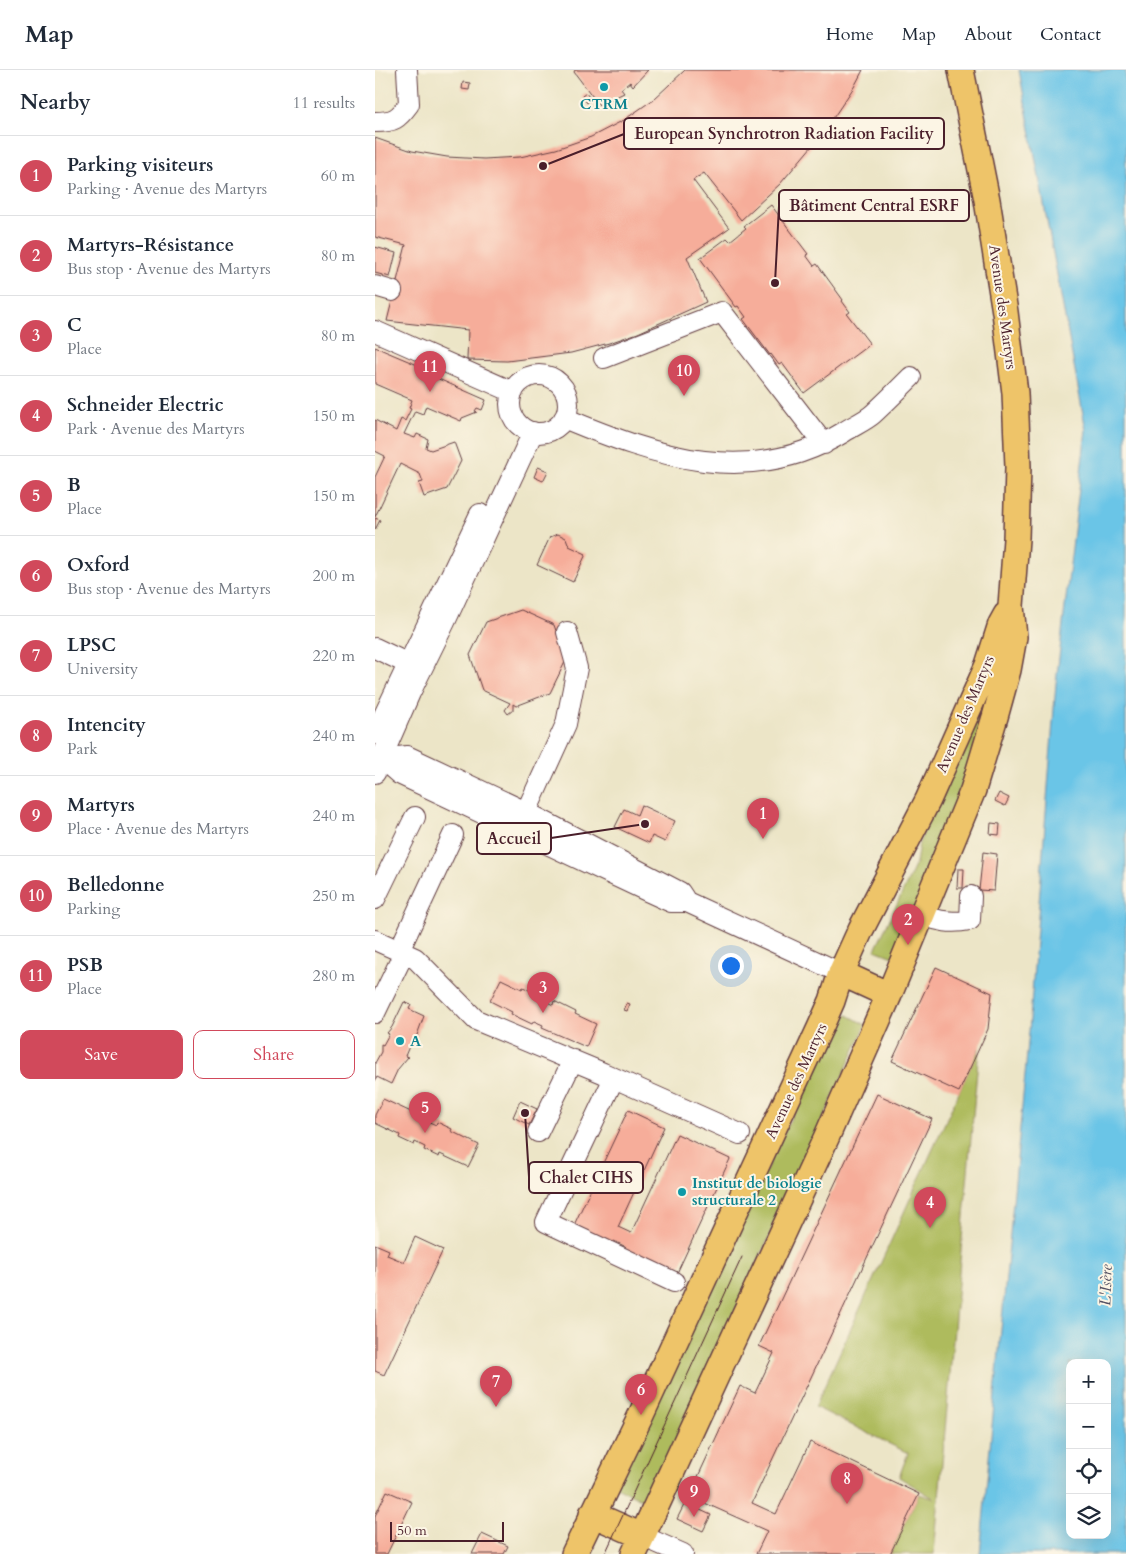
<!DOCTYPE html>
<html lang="en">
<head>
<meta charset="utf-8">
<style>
  :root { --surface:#fff; --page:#f6f6f7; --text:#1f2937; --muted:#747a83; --line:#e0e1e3; --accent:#d1495b }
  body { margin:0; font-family:Cardo,serif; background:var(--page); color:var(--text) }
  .controls { position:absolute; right:15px; bottom:15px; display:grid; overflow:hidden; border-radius:10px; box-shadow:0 5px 20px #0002 }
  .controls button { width:45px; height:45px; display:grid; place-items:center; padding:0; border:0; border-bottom:1px solid var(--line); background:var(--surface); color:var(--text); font:25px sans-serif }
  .scale { position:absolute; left:15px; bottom:12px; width:114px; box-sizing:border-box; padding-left:5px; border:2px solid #4a1f2b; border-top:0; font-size:14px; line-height:18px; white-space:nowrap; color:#4a1f2b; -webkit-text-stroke:4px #fcf5e5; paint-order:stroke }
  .you { position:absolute; left:355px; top:895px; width:18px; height:18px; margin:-12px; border:4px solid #fff; border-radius:50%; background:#1a73e8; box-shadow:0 0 0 8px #1a73e833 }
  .badge { display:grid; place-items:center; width:32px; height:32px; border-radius:50%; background:var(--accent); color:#fff; font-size:16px; font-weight:700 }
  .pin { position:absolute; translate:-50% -41px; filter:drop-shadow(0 1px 2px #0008) }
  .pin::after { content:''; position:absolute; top:26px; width:18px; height:15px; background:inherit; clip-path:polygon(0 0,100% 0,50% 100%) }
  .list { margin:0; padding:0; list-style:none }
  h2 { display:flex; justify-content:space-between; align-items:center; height:65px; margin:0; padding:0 20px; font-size:21px }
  h2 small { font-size:16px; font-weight:400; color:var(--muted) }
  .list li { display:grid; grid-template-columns:32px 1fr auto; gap:15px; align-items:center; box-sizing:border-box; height:80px; padding:0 20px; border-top:1px solid var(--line) }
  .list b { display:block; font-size:19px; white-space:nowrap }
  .list p { margin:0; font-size:16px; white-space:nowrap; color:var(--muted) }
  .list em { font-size:16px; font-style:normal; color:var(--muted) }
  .actions { display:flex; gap:10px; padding:15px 20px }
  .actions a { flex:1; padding:11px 0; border:1px solid var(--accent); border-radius:10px; text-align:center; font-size:18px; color:var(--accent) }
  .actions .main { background:var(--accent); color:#fff }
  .icon { flex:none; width:28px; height:28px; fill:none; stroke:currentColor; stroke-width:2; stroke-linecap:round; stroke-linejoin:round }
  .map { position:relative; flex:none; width:751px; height:1484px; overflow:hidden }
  header { display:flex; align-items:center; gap:30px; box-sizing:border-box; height:70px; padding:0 25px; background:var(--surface); border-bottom:1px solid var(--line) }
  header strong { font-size:24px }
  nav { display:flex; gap:28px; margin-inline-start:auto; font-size:18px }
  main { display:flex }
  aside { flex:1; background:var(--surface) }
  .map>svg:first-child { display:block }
</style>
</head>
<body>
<header>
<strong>Map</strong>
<nav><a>Home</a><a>Map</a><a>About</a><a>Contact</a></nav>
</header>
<main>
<aside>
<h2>Nearby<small>11 results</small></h2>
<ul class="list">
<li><span class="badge">1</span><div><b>Parking visiteurs</b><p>Parking · Avenue des Martyrs</p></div><em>60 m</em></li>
<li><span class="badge">2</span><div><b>Martyrs-Résistance</b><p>Bus stop · Avenue des Martyrs</p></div><em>80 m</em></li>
<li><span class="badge">3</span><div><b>C</b><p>Place</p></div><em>80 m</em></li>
<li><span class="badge">4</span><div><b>Schneider Electric</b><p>Park · Avenue des Martyrs</p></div><em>150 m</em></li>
<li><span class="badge">5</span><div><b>B</b><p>Place</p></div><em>150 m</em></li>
<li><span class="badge">6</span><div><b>Oxford</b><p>Bus stop · Avenue des Martyrs</p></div><em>200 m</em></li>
<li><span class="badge">7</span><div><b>LPSC</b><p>University</p></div><em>220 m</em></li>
<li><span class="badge">8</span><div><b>Intencity</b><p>Park</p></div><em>240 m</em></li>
<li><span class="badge">9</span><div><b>Martyrs</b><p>Place · Avenue des Martyrs</p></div><em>240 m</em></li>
<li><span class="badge">10</span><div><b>Belledonne</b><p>Parking</p></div><em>250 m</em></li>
<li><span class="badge">11</span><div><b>PSB</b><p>Place</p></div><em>280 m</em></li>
</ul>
<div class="actions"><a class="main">Save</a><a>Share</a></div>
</aside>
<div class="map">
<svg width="751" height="1484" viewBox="0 0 751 1484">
  <rect width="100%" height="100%" fill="#fcf5e5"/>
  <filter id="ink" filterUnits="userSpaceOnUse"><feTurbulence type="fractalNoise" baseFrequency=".02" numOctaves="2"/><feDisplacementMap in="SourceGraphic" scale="10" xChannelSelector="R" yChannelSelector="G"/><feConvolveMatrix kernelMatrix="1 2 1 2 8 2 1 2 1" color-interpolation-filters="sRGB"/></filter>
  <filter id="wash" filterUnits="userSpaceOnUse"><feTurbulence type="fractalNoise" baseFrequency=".0096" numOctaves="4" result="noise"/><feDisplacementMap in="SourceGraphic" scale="20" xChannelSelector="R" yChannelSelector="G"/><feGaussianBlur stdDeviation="1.12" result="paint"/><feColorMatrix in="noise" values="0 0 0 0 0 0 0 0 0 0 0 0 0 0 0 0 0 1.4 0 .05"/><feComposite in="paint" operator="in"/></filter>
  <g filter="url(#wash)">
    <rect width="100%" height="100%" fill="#ece5c7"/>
    <path fill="#aebb5d" stroke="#7c6d44" d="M626,581L601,687L520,888L500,880L541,794L544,773Z
      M467,942L491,955L273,1432L239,1416Z
      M604,978L559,1484H515L544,1424L560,1429L524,1407L533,1383L440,1337Z"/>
    <path fill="#6ac5e7" stroke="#5a7289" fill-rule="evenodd" d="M644,0H751V1484H605L654,962L681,613L711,360ZM695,1293H732V1465H695Z"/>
    <g id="blocks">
      <path fill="#f6ad9a" d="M200,0H273L258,16L255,12L246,19L249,23L224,35L199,2Z
        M310,0H488L479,17L448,63L405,114L366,150L329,103L318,110L354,158L312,187L331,232L263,263L234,273L196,283L132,291L92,290L93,260L12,251L31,175L0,167V68L37,81L72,87L109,89L145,87L181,79L216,67L249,50L279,29Z
        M88,12L95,13L94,20L87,19Z
        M211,23L216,30L212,33L207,26Z
        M396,135L433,184L431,185L439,196L442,194L468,230L467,231L475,242L472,244L495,274L429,323L407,293L404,295L396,284L395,285L368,249L371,247L363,236L361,237L325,188L352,168L355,171L371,158L369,156Z
        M0,177L21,183L15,207L0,203Z
        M0,277L52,299L50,303L111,330L107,340L102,338L100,341L102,342L87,348L86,351L51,336L48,344L40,341L29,364L40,368L42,364L53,369L51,378L56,380L79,372L86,391L72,419L49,427L44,413L48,412L45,404L25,394L0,447V407L10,386L0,381V350L21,361L26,349L30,351L36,339L34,338L37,330L0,314Z
        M163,397L173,401L168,411L159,407Z
        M0,448L5,450L0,460Z
        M183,464L191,468L194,476L211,484L198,512L162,495L175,467Z
        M146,540L179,555L191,590L175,623L141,636L138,634V640L133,644L130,640L135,633L107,620L95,585L111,552Z
        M624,723L634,728L630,736L620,731Z
        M266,735L300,751L290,772L277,766L274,773L240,757L249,739L262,745Z
        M616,753L625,754L624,765L615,764Z
        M608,782L622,784L619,821L604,820Z
        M583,799H589L588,818H582Z
        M561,897L617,923L613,959L584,1022L517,991Z
        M126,909L147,919L148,917L170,927L169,930L178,935L179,931L201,942L200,944L221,954L211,977L167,958L168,955L159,951L157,954L136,944L137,942L115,931Z
        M29,932L36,935L34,939L49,946L38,976L35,974L30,986L33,987L23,999L16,1014L2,1007L0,1011V993L6,982V974L8,975L14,964L12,963L17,957Z
        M252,933L255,934L252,941L249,940Z
        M502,1024L557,1049L377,1433L401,1444L435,1372L544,1424L515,1484H381L392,1461L314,1426L365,1316L380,1323L399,1283L384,1276Z
        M8,1029L36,1042L37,1040L52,1047L50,1050L61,1055L62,1052L77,1059L76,1061L104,1075L93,1097L65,1084L64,1087L49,1080L50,1077L40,1072L39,1075L24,1068L25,1065L0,1053V1045Z
        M145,1031L162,1039L154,1055L138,1047Z
        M253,1040L289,1057L243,1157L256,1163L302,1064L355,1089L302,1203L249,1178V1176L239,1171L238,1173L199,1155Z
        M40,1167L68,1180L9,1305L0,1301V1174L14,1180L12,1185L29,1192Z
        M12,1421L37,1432L12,1484H0V1446Z
        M310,1433L336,1445L328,1461L302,1449Z
        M107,1464L133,1476L129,1484H97Z"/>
    </g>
  </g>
  <g filter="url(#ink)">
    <use href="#blocks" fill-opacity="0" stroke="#623d42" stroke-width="1"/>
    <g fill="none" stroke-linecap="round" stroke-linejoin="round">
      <g stroke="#623d42" stroke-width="22">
        <path id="minor" d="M0,52C19,52 23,49 34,34L32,0
          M0,216L17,221
          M0,261L138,322
          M229,288L347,242L449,374
          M135 334a29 29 0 1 1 58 0a29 29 0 1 1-58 0Z
          M189,348C282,387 376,419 469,362C478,356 490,351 498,344C511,332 524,319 536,307
          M0,578L46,600
          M0,664L105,444
          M0,687L7,689L24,704L272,821L296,832H312L466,903
          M7,689L32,686L151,742L305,822L309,828
          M0,703L35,623L70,552L158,362
          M146,753L191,654L202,598L192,562
          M0,829L40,747
          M546,845C565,851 575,854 595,850L596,826
          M0,870L40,888L101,950L228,1003L365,1064
          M24,881L78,765
          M0,943L29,883
          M239,1008L171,1152L299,1212
          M163,1062L198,990
          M267,1466L308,1484"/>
      </g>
      <g stroke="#623d42" stroke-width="28">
        <path id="major" d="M466,903L514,925
          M217,1444L267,1466
          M199,1484L266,1345L445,958L457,931L466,903L486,859L553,730L613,595L626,554L631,545
          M259,1484L452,1066L514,925L598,720L620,647L633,600L639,567L636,536L641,469L643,397L640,323L630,242L612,130L586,0"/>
      </g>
      <use href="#minor" stroke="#fff" stroke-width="20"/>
      <use href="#major" stroke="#eec469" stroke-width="25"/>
      <path stroke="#4a1f2b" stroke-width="1" d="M230,1484L367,1187"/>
    </g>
  </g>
  <g fill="#0f9aa8" stroke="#fcf5e5" stroke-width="2">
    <circle cx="229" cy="17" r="5"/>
    <circle cx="25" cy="971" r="5"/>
    <circle cx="307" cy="1122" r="5"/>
  </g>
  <g text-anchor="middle" stroke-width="4" stroke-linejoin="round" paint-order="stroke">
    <g font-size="15" font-weight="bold" fill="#0d838f" stroke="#fcf5e5" text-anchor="start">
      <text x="229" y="39" text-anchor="middle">CTRM</text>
      <text x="35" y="976">A</text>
      <text x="317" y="1118">Institut de biologie<tspan x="317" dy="17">structurale 2</tspan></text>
    </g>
    <g font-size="15" fill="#4a1f2b" stroke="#fcf5e5">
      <text transform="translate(628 237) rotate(82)" y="5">Avenue des Martyrs</text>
      <text transform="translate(590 644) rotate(-67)" y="5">Avenue des Martyrs</text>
      <text transform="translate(421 1011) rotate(-65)" y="5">Avenue des Martyrs</text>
    </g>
    <g font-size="16" font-style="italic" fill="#545163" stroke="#fcf5e5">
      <text transform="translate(730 1215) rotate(-88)" y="6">L'Isère</text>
    </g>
  </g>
  <path fill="none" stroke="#4a1f2b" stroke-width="2" d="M168 96L249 64M400 213L404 136M270 754L176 768M150 1043L154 1107"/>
  <g fill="#4a1f2b" stroke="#fcf5e5" stroke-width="2">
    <circle cx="168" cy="96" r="5"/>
    <circle cx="400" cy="213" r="5"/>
    <circle cx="270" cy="754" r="5"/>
    <circle cx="150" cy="1043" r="5"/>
  </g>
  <g fill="#fcf5e5" stroke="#4a1f2b" stroke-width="2">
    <rect x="249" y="48" width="320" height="31" rx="5"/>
    <rect x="404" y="120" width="190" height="31" rx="5"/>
    <rect x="102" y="753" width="74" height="31" rx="5"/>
    <rect x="154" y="1092" width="114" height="31" rx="5"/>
  </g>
  <g font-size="16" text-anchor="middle" font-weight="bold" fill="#4a1f2b">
    <text x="409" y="69">European Synchrotron Radiation Facility</text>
    <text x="499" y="141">Bâtiment Central ESRF</text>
    <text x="139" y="774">Accueil</text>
    <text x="211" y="1113">Chalet CIHS</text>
  </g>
</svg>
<div class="controls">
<button>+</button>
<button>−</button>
<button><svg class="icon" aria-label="locate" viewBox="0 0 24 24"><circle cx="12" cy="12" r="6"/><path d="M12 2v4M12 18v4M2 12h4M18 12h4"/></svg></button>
<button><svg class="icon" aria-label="layers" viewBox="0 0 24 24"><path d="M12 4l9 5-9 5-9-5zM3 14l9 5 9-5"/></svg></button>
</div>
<div class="scale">50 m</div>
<div class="you"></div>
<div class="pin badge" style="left:388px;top:769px">1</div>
<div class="pin badge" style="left:533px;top:875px">2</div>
<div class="pin badge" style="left:168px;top:943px">3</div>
<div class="pin badge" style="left:555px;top:1158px">4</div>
<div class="pin badge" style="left:50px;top:1063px">5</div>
<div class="pin badge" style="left:266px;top:1345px">6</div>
<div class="pin badge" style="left:121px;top:1337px">7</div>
<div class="pin badge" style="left:472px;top:1434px">8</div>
<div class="pin badge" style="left:319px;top:1447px">9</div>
<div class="pin badge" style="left:309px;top:326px">10</div>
<div class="pin badge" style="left:55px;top:322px">11</div>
</div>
</main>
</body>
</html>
